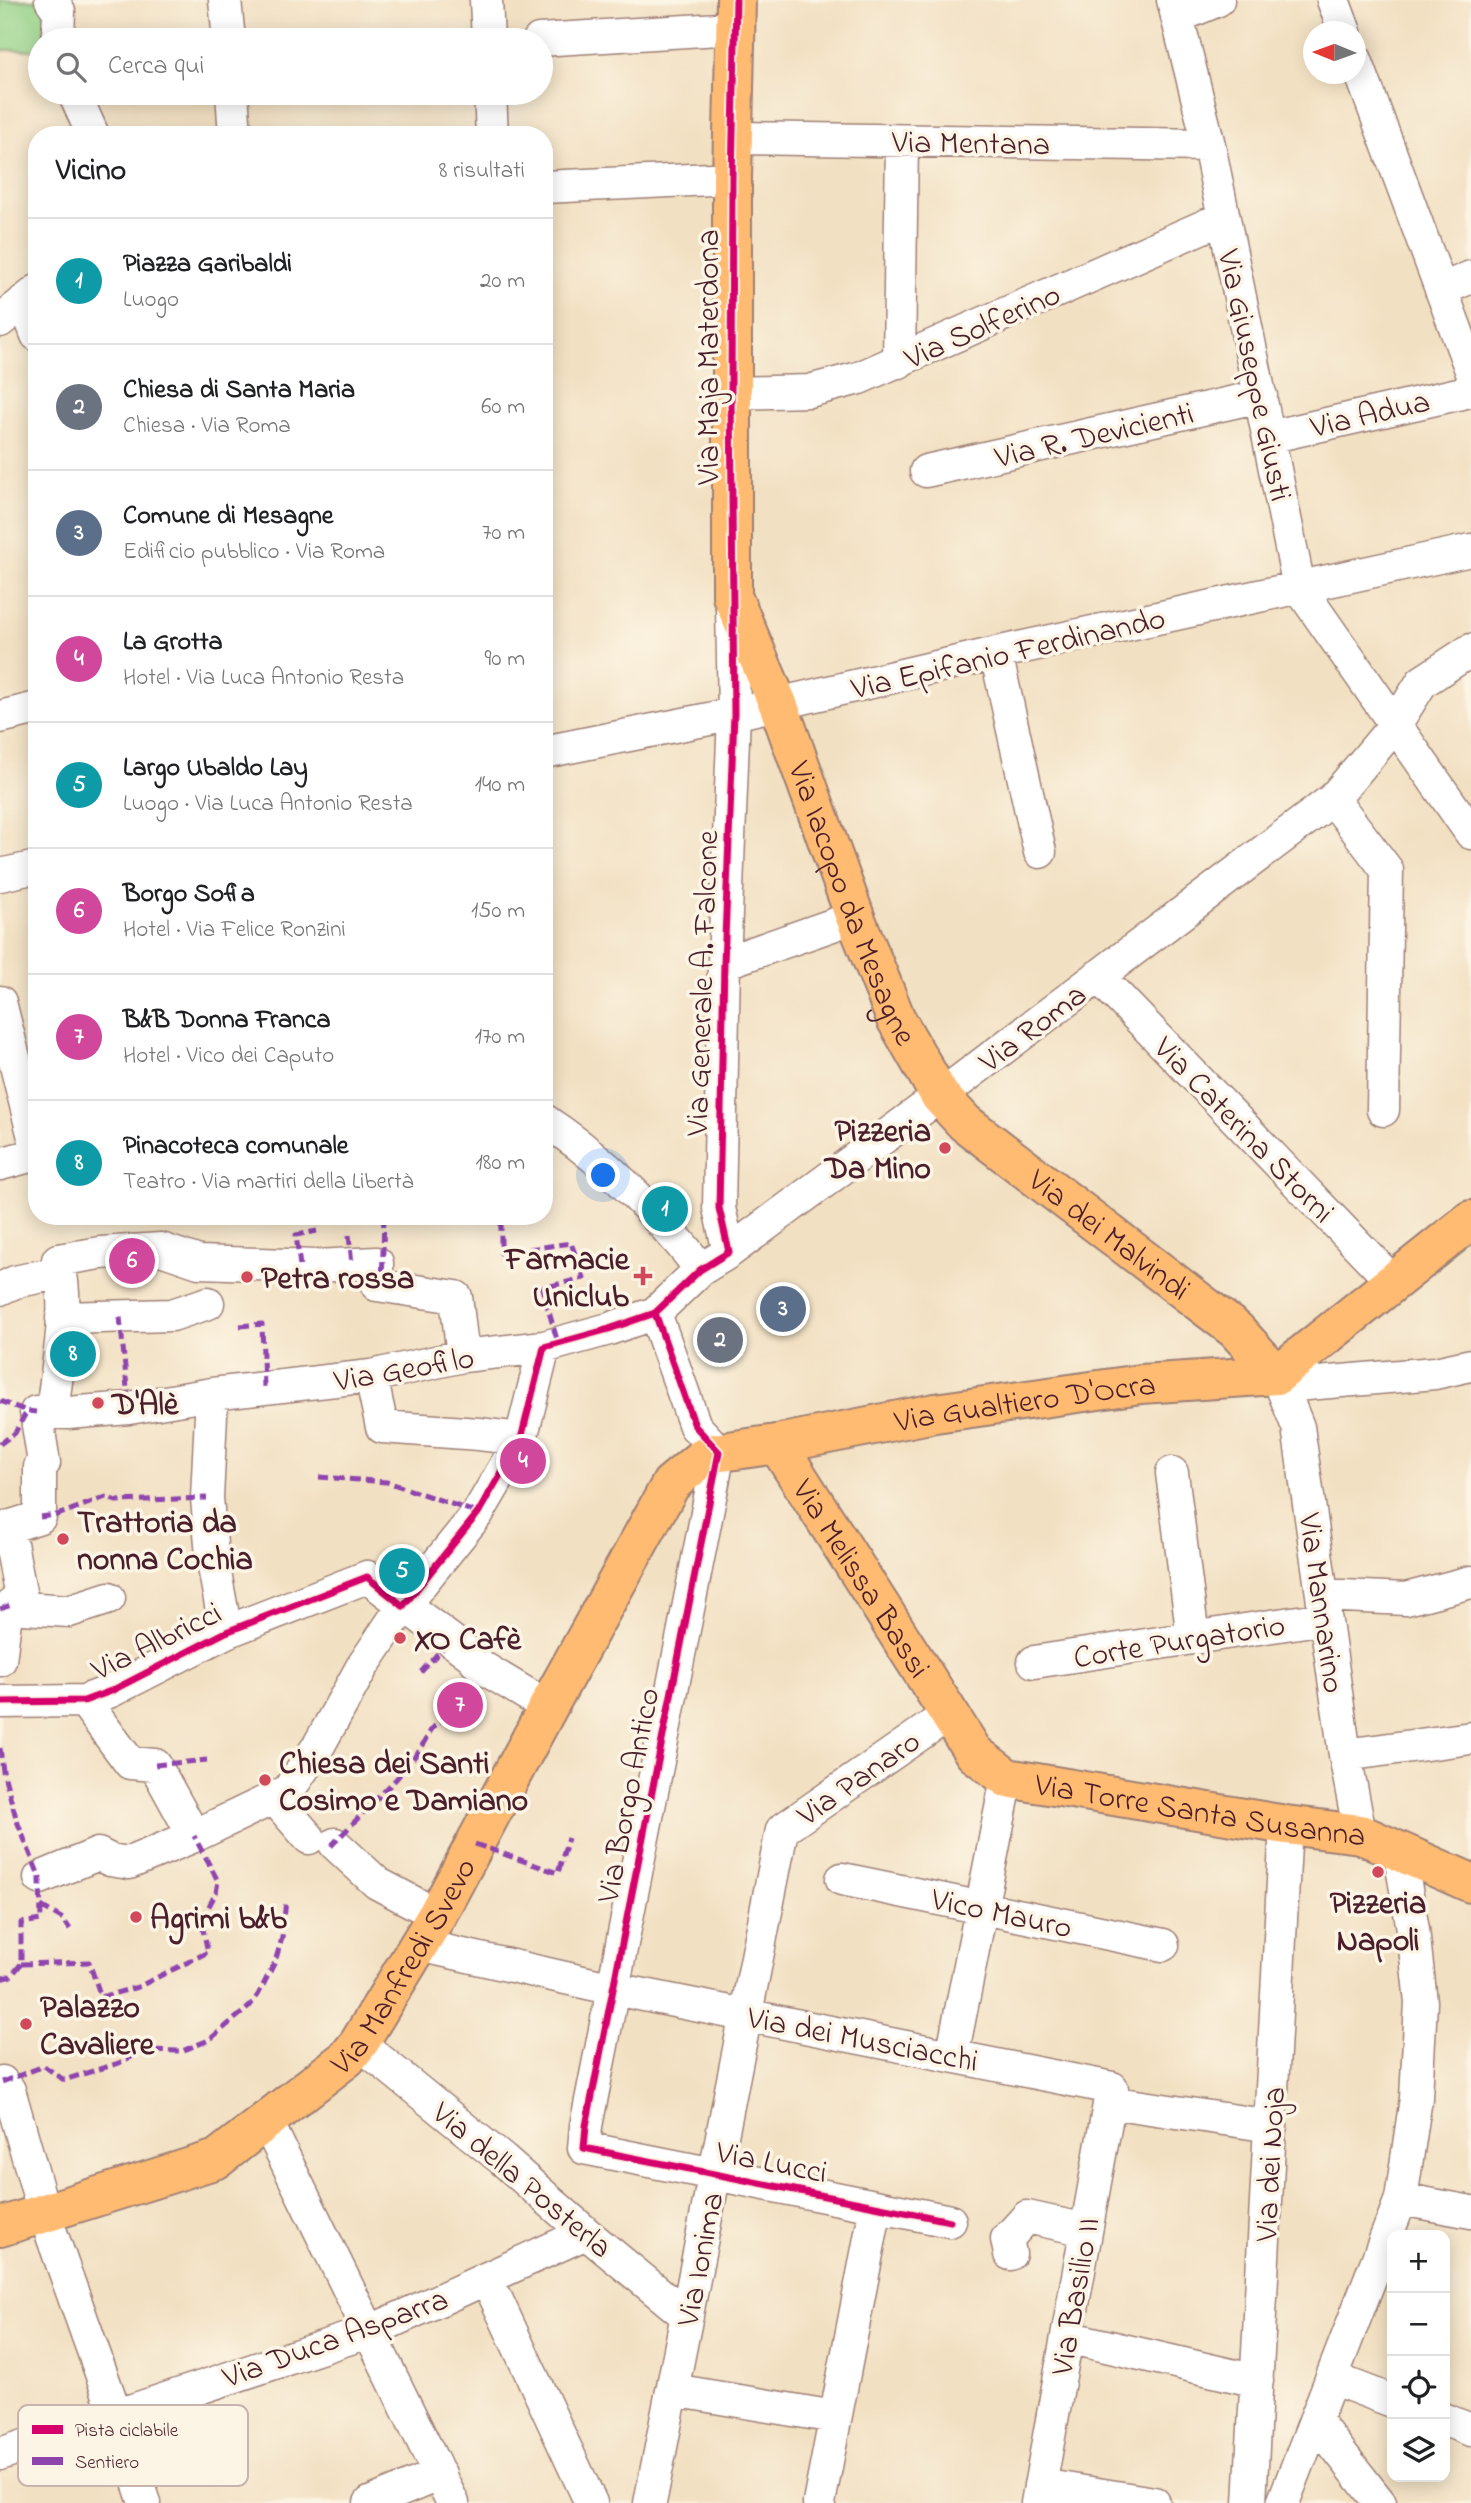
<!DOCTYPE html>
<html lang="it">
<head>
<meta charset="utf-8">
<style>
  :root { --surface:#fff; --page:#f2f2f2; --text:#202124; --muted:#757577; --line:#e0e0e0; --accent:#d1495b }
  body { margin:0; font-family:"Indie Flower",sans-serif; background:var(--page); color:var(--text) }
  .controls { position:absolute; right:21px; bottom:21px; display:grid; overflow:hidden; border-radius:14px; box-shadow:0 4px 18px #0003 }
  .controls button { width:63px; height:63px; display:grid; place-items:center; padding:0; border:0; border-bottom:2px solid var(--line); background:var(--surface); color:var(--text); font:35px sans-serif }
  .compass { position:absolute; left:1303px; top:21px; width:63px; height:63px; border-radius:50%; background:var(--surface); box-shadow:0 4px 18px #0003; rotate:271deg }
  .you { position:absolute; left:604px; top:1176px; width:24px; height:24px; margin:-18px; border:5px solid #fff; border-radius:50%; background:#1a73e8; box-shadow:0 0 0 10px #1a73e833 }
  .badge { display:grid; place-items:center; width:46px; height:46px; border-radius:50%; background:var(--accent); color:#fff; font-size:23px; font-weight:700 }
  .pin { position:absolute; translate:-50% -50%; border:4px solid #fff; box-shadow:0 2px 7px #0006 }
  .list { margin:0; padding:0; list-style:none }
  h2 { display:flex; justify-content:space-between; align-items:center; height:91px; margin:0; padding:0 28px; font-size:30px }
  h2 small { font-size:23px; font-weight:400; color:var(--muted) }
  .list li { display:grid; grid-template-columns:46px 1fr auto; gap:21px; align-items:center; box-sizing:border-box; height:126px; padding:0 28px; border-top:2px solid var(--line) }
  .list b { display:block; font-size:26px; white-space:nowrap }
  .list p { margin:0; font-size:23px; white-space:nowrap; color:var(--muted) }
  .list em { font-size:23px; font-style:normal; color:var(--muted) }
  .icon { flex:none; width:38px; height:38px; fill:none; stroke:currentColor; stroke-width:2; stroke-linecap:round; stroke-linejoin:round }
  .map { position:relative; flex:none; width:1471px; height:2503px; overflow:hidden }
  .search { position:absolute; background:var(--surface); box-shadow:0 4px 18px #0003; left:28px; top:28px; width:525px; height:77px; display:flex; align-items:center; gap:18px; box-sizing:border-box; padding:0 24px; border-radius:38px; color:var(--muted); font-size:26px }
  .panel { position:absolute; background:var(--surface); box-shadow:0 4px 18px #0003; left:28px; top:126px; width:525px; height:1099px; border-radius:28px }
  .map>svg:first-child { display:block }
</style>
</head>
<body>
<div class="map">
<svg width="1471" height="2503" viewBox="0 0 1471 2503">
  <rect width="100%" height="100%" fill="#fcf5e5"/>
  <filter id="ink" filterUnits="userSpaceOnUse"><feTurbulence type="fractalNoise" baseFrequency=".0143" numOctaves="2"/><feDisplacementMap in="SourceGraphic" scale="14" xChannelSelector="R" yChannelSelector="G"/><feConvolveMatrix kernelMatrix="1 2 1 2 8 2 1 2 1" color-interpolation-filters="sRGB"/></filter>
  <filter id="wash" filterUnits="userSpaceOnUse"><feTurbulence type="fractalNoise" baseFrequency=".00686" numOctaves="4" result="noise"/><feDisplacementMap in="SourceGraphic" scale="28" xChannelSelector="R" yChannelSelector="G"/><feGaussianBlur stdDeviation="1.57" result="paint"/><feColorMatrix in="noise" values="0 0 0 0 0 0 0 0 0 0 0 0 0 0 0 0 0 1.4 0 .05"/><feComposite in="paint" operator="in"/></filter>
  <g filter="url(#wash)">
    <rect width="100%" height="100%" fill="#f2e0c2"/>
    <path fill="#93d187" stroke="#6e7859" stroke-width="2" d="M0,0H39L45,7L44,40H40V47L37,50H0Z"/>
  </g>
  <g filter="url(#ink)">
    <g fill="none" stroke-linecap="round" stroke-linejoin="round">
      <g stroke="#9e8076" stroke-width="35">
        <path id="minor" d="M51,0L59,11L58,40
          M225,0L229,40
          M486,0L488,40
          M1173,0L1209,145L1299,587L1471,833
          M1333,0L1345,32
          M1177,17L1218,0
          M539,40L736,28
          M1356,60L1471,370
          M74,93L93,135
          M232,93L235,135
          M490,93L492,135
          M733,138L1209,145
          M544,187L732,178
          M1441,290L1471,277
          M24,301L37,335
          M0,321L37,291
          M899,362L902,141
          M731,393L809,391L859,378L1223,218
          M1269,437L1471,391
          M926,471L1261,396
          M996,653L1040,852
          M0,717L37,708
          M544,752L734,714L996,653L1471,550
          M1333,799L1387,870L1383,1110
          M0,875L37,867
          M724,963L855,917
          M1098,976L1392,1281
          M0,1002L37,1149
          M544,1120C591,1151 633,1189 670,1232C681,1244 692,1256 700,1270
          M0,1164L37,1154
          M729,1252L719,1208L724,963L734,714L732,604
          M0,1289L15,1282L61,1272
          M655,1313L695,1426L719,1452L586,2126L584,2148L950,2221
          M62,1318L172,1315L208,1303
          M1277,1375L1298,1427L1345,1755L1360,1834
          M1277,1375L1295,1385L1435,1373L1471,1365
          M371,1376L382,1427L479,1434L521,1439
          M212,1394L207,1498L212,1556L226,1632
          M52,1413C57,1364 71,1309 58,1260L100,1253L161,1249L199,1262L315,1266L377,1263V1285L456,1297L463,1356
          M1172,1473L1193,1638
          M1322,1595L1406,1599L1471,1582
          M23,1608L69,1611L109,1598
          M0,1660L5,1621L11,1605L23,1608L8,1527L40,1517V1467L44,1463L36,1412L68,1413L129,1408L212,1394L371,1376L463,1356L544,1347L609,1329L655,1313L700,1270L729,1252L940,1096L1333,799L1395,725L1422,682L1471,650
          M1034,1662L1325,1618
          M84,1701L130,1763L155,1765L194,1836
          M0,1702L84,1701L111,1691L226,1632L367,1577L472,1656L480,1666L548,1707
          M1345,1755L1471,1738
          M275,1799L309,1838
          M335,1844L377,1883L437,1915
          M40,1878L98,1854L110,1860L129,1863L194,1836L288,1791L319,1745L362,1667L403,1606L478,1513L521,1439L544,1347
          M842,1879L1163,1945
          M419,1945L614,1989L1112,2088L1037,2503
          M359,2043L503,2160L586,2233L687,2316
          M952,2056L1007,1778
          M2,2082L9,2090L44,2213L116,2415L145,2503
          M1109,2102L1271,2126
          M267,2122L453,2503
          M1401,2199L1471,2212
          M1010,2254L1007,2239L1027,2217L1086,2230
          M487,2279L591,2503
          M1067,2337L1257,2381
          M1332,2378L1392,2401
          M673,2390L835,2417
          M1315,2420L1380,2503
          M1445,2420L1471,2430
          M0,2454L371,2331L586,2233
          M1040,2485L1154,2503
          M370,2503L440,2474
          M650,2503L782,1830L949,1714
          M819,2503L876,2207
          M1250,2503L1286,1825
          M1283,2503L1401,2199L1416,2098L1421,2002L1413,1929L1399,1850"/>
      </g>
      <g stroke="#9e8076" stroke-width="42">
        <g id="major">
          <path id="s1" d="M736,0L732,178V596L778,704L855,917L896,1019L940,1096L965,1123L1236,1330L1277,1375"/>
          <path d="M1277,1375L1471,1220"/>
          <path id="s2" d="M777,1444L974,1753L1007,1778L1286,1825L1360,1834L1471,1883"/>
          <path id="s3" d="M0,2227L217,2159L347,2058L359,2043L437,1915L548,1707L671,1484L707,1454L777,1444L935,1413L1141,1384L1277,1375"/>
        </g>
      </g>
      <use href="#minor" stroke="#fff" stroke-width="32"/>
      <use href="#major" stroke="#ffbb71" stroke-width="38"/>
      <path stroke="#8e44ad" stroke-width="5" stroke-dasharray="10 5" stroke-linecap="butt" d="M473,1216L501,1219V1253L571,1243L584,1278L542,1288L558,1343
        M349,1235L352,1264
        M300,1266L296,1235L317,1231
        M382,1286L384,1216
        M120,1317L129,1408
        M240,1326L262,1324L264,1388
        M0,1401L27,1411L36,1412
        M0,1444L15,1433L27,1411
        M319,1477L387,1482L478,1513
        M40,1517L57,1515L106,1497L116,1501L207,1498
        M0,1609L11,1605
        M421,1672L450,1640
        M0,1748L3,1771L17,1821L40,1878L41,1920L21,1923V1964L11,1976L0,1979
        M155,1765L207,1760
        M475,1844L558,1873L568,1838
        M331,1846L397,1778L419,1751L431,1730L462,1698
        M41,1906L63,1919L70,1929
        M21,1964L89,1962L101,1997L138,1987L208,1952L201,1921L216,1893L218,1881L194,1836
        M2,2082L44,2066L64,2080L119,2063L144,2050L182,2051L209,2040L249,2007L258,1995L275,1962L282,1938L286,1900"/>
      <g stroke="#fcf5e5" stroke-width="11">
        <path id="cycleway" d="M655,1313L695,1426L719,1452L586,2126L584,2148L950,2221
          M0,1702L84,1701L111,1691L226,1632L367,1577L403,1606L478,1513L521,1439L544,1347L609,1329L655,1313L700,1270L729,1252L719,1208L724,963L734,714L731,393L732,178L736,0"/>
      </g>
      <use href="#cycleway" stroke="#d6006c" stroke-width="7"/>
    </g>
  </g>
  <g fill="#d1495b" stroke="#fcf5e5" stroke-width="2.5">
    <circle cx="945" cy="1148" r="7"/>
    <path d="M639.5 1265.5h7v7h7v7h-7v7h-7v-7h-7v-7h7z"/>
    <circle cx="247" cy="1277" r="7"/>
    <circle cx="98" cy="1403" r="7"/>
    <circle cx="63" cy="1539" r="7"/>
    <circle cx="400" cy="1638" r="7"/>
    <circle cx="265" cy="1780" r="7"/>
    <circle cx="1378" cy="1872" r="7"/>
    <circle cx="136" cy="1917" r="7"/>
    <circle cx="26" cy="2024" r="7"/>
  </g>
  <g text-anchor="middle" stroke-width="7" stroke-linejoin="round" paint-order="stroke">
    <g font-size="32" fill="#4a1f2b" stroke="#fcf5e5">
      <text transform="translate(971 142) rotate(1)" y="11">Via Mentana</text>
      <text transform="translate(982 325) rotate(-24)" y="11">Via Solferino</text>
      <text transform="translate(707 357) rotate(-90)" y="11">Via Maja Materdona</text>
      <text transform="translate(1256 375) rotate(78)" y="11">Via Giuseppe Giusti</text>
      <text transform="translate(1370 413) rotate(-13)" y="11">Via Adua</text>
      <text transform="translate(1094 434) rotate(-13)" y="11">Via R. Devicienti</text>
      <text transform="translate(1008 652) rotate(-13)" y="11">Via Epifanio Ferdinando</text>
      <text dy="11" stroke="none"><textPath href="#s1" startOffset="926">Via Iacopo da Mesagne</textPath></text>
      <text transform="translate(701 983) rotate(-88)" y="11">Via Generale A. Falcone</text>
      <text transform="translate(1032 1027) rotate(-37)" y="11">Via Roma</text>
      <text transform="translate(1245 1129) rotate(46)" y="11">Via Caterina Storni</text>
      <text dy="11" stroke="none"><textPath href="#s1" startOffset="1358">Via dei Malvindi</textPath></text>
      <text transform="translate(404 1368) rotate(-10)" y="11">Via Geofilo</text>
      <text dy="11" stroke="none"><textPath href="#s3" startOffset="1421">Via Gualtiero D'Ocra</textPath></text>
      <text dy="11" stroke="none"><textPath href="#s2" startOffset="159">Via Melissa Bassi</textPath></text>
      <text transform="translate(1323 1603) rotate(82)" y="11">Via Mannarino</text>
      <text transform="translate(156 1640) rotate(-26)" y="11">Via Albricci</text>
      <text transform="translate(1179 1640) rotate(-9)" y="11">Corte Purgatorio</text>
      <text transform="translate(858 1777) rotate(-35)" y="11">Via Panaro</text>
      <text transform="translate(627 1795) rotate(-79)" y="11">Via Borgo Antico</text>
      <text dy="11" stroke="none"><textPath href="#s2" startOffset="604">Via Torre Santa Susanna</textPath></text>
      <text transform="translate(1002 1912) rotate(12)" y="11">Vico Mauro</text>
      <text dy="11" stroke="none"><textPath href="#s3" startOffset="500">Via Manfredi Svevo</textPath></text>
      <text transform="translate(863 2038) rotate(11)" y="11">Via dei Musciacchi</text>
      <text transform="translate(772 2161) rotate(11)" y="11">Via Lucci</text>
      <text transform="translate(1269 2164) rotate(-87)" y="11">Via dei Noja</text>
      <text transform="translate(523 2179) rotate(40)" y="11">Via della Posterla</text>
      <text transform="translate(699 2259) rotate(-79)" y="11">Via Ionima</text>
      <text transform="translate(1074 2296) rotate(-80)" y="11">Via Basilio II</text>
      <text transform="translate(335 2337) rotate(-20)" y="11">Via Duca Asparra</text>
    </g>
    <g font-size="32" font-weight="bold" fill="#4a1f2b" stroke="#fcf5e5" text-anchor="start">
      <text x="931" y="1141" text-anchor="end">Pizzeria<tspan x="931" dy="37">Da Mino</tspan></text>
      <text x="629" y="1269" text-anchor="end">Farmacie<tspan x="629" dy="37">Uniclub</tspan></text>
      <text x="261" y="1288">Petra rossa</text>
      <text x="112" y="1414">D'Alè</text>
      <text x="77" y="1532">Trattoria da<tspan x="77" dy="37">nonna Cochia</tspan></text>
      <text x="414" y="1649">XO Cafè</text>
      <text x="279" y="1773">Chiesa dei Santi<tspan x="279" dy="37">Cosimo e Damiano</tspan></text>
      <text x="1378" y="1913" text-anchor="middle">Pizzeria<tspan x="1378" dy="37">Napoli</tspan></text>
      <text x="150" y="1928">Agrimi b&amp;b</text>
      <text x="40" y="2017">Palazzo<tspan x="40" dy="37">Cavaliere</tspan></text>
    </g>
  </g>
  <rect x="18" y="2405" width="230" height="81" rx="10" fill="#fcf5e5" stroke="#c7b5ad" stroke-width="2"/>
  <rect x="32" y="2425" width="31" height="9" fill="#d6006c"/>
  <rect x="32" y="2457" width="31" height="8" fill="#8e44ad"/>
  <g font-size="19" fill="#4a1f2b">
    <text x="75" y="2436">Pista ciclabile</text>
    <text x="75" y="2468">Sentiero</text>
  </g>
</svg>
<div class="controls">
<button>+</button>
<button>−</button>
<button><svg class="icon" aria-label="locate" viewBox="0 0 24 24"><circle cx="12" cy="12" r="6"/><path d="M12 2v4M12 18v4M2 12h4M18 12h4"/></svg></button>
<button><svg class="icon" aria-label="layers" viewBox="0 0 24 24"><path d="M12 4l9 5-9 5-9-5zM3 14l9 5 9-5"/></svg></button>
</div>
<svg class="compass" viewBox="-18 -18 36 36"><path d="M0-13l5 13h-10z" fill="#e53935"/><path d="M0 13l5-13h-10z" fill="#757577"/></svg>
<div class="you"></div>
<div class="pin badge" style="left:665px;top:1209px;background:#0f9aa8">1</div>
<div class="pin badge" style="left:720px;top:1340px;background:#6b7280">2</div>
<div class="pin badge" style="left:783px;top:1309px;background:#5c6f8a">3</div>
<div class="pin badge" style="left:523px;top:1461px;background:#d1479c">4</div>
<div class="pin badge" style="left:402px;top:1571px;background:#0f9aa8">5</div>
<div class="pin badge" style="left:132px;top:1261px;background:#d1479c">6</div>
<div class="pin badge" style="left:460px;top:1705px;background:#d1479c">7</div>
<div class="pin badge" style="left:73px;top:1354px;background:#0f9aa8">8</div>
<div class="search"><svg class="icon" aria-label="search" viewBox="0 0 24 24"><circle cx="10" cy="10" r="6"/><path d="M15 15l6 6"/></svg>Cerca qui</div>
<section class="panel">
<h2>Vicino<small>8 risultati</small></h2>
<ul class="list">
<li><span class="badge" style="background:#0f9aa8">1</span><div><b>Piazza Garibaldi</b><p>Luogo</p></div><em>20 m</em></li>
<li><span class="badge" style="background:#6b7280">2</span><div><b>Chiesa di Santa Maria</b><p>Chiesa · Via Roma</p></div><em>60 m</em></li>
<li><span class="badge" style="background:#5c6f8a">3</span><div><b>Comune di Mesagne</b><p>Edificio pubblico · Via Roma</p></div><em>70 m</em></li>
<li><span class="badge" style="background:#d1479c">4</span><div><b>La Grotta</b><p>Hotel · Via Luca Antonio Resta</p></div><em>90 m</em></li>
<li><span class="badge" style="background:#0f9aa8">5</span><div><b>Largo Ubaldo Lay</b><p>Luogo · Via Luca Antonio Resta</p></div><em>140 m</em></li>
<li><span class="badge" style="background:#d1479c">6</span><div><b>Borgo Sofia</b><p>Hotel · Via Felice Ronzini</p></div><em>150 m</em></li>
<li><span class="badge" style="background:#d1479c">7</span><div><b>B&amp;B Donna Franca</b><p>Hotel · Vico dei Caputo</p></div><em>170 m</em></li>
<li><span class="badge" style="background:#0f9aa8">8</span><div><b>Pinacoteca comunale</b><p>Teatro · Via martiri della Libertà</p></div><em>180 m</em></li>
</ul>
</section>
</div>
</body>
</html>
